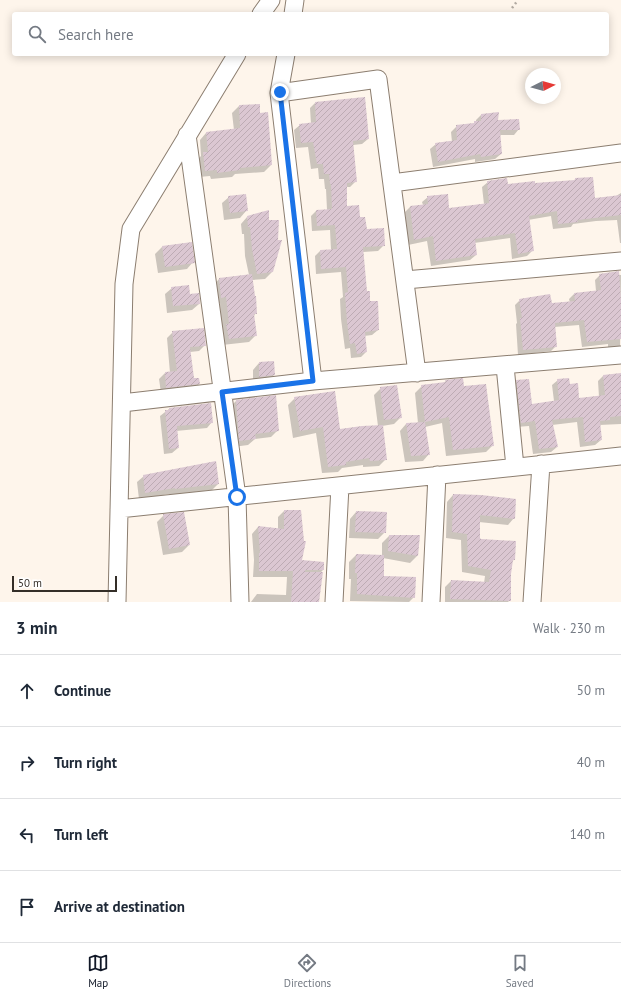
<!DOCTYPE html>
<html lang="en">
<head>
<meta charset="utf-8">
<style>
  :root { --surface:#fff; --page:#f2f2f3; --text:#1f2937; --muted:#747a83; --line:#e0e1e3; --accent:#111827 }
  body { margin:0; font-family:"PT Sans",sans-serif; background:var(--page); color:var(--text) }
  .compass { position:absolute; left:525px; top:68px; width:36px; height:36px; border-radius:50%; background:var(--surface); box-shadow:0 2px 10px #0003; rotate:84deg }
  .scale { position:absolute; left:12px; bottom:10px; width:105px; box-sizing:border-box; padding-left:4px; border:2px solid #342e28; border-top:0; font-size:11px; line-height:14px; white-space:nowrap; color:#342e28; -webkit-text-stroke:3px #fff; paint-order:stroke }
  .stop { position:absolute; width:12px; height:12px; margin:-9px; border:3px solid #1a73e8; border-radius:50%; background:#fff }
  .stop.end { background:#1a73e8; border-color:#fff; box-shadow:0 1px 4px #0008 }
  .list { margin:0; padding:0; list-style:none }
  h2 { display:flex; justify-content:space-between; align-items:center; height:52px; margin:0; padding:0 16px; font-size:17px }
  h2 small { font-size:13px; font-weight:400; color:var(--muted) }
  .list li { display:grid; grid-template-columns:26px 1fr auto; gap:12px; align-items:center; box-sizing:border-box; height:72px; padding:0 16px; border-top:1px solid var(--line) }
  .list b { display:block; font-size:15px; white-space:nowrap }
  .list em { font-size:13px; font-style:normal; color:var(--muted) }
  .icon { flex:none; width:22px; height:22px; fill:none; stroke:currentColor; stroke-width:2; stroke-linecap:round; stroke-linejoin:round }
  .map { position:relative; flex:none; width:621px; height:602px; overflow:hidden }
  .search { position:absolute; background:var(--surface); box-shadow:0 2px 10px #0003; left:12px; right:12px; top:12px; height:44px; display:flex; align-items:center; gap:10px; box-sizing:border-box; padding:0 14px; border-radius:4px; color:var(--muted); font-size:15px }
  .sheet { height:340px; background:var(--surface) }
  nav { display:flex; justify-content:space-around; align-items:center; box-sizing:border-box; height:56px; border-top:1px solid var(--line); background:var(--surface); font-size:11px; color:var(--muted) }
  nav a { display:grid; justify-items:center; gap:2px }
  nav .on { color:var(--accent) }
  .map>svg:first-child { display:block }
</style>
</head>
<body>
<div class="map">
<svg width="621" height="602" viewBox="0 0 621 602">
  <defs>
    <pattern id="building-hatch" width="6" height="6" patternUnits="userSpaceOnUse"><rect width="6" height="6" fill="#dbc7d2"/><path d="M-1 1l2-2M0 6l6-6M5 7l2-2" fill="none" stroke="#bdabb4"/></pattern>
  </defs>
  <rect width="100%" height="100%" fill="#fef5eb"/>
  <path fill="#0003" d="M315,103L368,139L362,144L353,145L356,181L350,187H346V207L359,218L366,230L383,246L378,251L363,252L366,292L378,330L372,335L364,336L366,352L361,357L351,358L350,348L345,349L341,319L340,299L343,297L341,272L316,274L315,256L320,251L331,250L330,230L312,231L311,216L316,211L327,210L326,189H325L324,179H319L318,168L311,169L308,147L296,148L294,130L300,125L311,124L310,108Z
    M239,106L259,114L271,165L264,172L235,174L232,177L211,179L210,176L199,177L197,160L201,156L200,140L206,133L234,130L232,113Z
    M481,115L519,129L514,135H500L501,154L495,159L475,162V159L433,167L430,149L436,144L452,142L451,132L457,126L472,125L476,122V120Z
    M575,179L594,199L616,196L621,193V243H620L617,220L596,221L573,224L571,227L553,229L551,216L528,220L532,251L527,256L512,259L510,238L474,243L476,255L470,260L431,266L427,241L408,245L405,212L410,207L423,205L422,202L428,197L449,209L484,204L482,187L488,182L507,185L574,181Z
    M229,197L246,211L240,218L224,220L222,203Z
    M247,217L272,272L265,279L252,280L256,313L253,317L256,335L249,342L222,345L220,303L215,304L213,286L219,279L249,275L245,256L244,234H242L241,224Z
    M191,243L193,262L187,269L158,273L155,254L162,247Z
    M600,275H621L620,347L608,349V344L582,347L579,325L554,327L556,346L551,351L518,355L516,324L517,323L515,305L520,300L552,304L570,303L569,299L574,294L596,291L595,280Z
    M172,288L189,295L199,304L192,310L167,313L165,294Z
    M173,332L205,345L199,351L190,352L193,380L199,384L193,390L161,393L159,379L165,373H170L167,338Z
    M259,363L274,375L267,382L253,383V370Z
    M621,374V424L599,425L601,440L595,445L580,447L577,422L552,425L557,447L551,452L533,454L529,426L516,427L511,387L517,381L531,405L554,401L552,385L558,380L569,385L578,399L599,397L598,381L603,376Z
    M446,381L463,388L493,445L486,452L446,456L442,423L425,427L429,454L423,461L405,462L400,431L406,424L418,423L415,393L422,386L443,383Z
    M381,388L401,417L394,424L382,426L386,459L379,466L363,467V465L342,468L338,472L322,473L316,433L293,438L288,405L295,398L340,430L378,426L374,395Z
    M236,401L278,430L271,437L255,439L248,445L233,447L229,408Z
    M169,409L212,422L207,428L176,431L178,448L172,453L164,454L160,416Z
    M216,462L218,484L212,490L169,495V494L139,499L137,482L144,476Z
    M453,495L514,518L508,525L479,522V539L514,560L512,561L510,574V600L508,602H445V587L451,581L484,583L485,576L462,572L461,540L446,538L447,502Z
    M284,511L301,561L323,570L320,573L318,602H251L257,594L286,595L287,577H253L254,560L252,534L258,527L278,529V517Z
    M356,512L385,532L378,539L349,538L350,519Z
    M164,515L189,545L182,552L163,555L157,522Z
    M389,536H419L417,556L410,563L383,558V577L414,597L409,602L350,601L351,579H349V562L356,555L382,556V543Z"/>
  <path fill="url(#building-hatch)" d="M365,97L369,139L353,141L357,182L347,183V206L359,205L360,217H365L367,229L384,228L385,246L363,247L367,291H370V301H378L379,330L365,332L367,352L357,354L355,343L350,344L347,322L345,293L348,292L346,267L321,269L320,250L337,249L335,225L317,226L316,210L332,209L331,184H330L329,174H324L323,164H317L313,142L301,143L299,124L316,122L315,102Z
    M260,104V113L268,112L272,165L240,168V170L217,173V170L205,171L203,152H208L206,132L240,128L239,105Z
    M499,112L498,120L519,119L520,130H500L502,154L481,157L480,154L438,162L435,143L457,140L456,125L474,123V121H481V114Z
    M593,177L595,198L621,195V215L577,220L578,222L558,224L557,211L529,216L534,251L518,254L515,233L475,239L477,255L436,261L433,236L414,240L410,206L428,204L427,196L448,194L449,208L489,203L487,181L507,178L508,184L535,181V183L575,180V178Z
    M246,194L248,211L230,213L228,196Z
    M269,210V220H279L278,240H282L273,272L257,274L252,249L250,227H248L247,216Z
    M192,242L195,263L165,267L162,246Z
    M619,271L621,301V339L587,342L584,320L555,323L557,347L523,350L520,318H522L519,299L550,294L552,303L575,301L574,293L601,290L599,274Z
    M252,274L255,296H256L257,314H254L257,336L229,339L226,324H229L226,297L221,298L219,278Z
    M189,285L190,294L199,293L200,304L173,306L171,287Z
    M204,328L206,346L190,347L194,378H199L200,384L166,388L165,372L177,371L172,331Z
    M274,361L275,375L259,377V362Z
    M621,373V416L610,417V420L600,421L602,440L585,442L583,417L559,419L552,420L558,447L539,449L535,421L521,423L516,380L529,379L532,404L559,400L557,379L569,378L570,384L578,383L579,398L605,395L603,375Z
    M463,378L464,386L486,384L494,446L453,450L449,417L425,422L421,385L446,382L445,380Z
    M397,385L402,418L384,420L380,387Z
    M335,391L340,429L362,426L383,425L387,460L370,461L369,458L346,462V465L328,467L323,427L300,431L294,397Z
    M276,395L279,431L255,434L256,439L239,441L236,400Z
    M211,403L213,423L177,426L179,448L169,449L165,410H169V408Z
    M425,422L430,455L411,456L406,423Z
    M216,461L219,484L175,489V488L145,493L143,475Z
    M453,494L481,495L516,499L515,519L480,515V538L481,539L516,541L515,560H513L511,574V601L450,599L451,580L489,582L491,570L468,566L467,534L452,532Z
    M284,510H301L304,541H306L302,560L324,562V570H305V572H323L319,602H291L293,571H259V553H260L258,526L284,529Z
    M356,511L387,512L386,533L355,532Z
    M184,512L190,545L169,549L163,514Z
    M389,535H420L418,556L388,551Z
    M356,554L384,555V576L416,577L415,598L357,594V573H355Z"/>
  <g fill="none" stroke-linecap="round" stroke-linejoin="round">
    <g stroke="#8c7e70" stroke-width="19">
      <path id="minor" d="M261,14L271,0
        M293,14L295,0
        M286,54L279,93L313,381L621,355
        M279,93L378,79L417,373
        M187,135L237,497L240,602
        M392,183L621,153
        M405,280L621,261
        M505,366L515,467
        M122,403L313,381
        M119,509L621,456
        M117,602L124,284L131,229L237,54
        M334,602L340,486
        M431,602L437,475
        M532,602L541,464"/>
    </g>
    <path stroke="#b2aaa2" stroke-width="2.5" stroke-dasharray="2 3" stroke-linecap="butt" d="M512,8L518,0"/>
    <use href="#minor" stroke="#fff" stroke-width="17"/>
  </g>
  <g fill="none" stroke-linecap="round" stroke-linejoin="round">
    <path stroke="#1a73e8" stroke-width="5" d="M237,497L222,392L313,381L280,92"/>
  </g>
</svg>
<svg class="compass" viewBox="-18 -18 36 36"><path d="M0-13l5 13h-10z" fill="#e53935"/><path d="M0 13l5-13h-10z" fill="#747a83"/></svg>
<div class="scale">50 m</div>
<div class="stop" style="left:237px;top:497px"></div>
<div class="stop end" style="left:280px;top:92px"></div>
<div class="search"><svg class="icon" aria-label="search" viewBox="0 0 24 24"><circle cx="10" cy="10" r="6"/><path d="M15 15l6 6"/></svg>Search here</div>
</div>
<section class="sheet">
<h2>3 min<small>Walk · 230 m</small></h2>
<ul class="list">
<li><svg class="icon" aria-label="ahead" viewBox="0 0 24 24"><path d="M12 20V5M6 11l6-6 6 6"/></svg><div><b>Continue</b></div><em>50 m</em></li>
<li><svg class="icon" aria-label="right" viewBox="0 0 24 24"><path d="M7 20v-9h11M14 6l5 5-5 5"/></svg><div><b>Turn right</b></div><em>40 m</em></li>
<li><svg class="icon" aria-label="left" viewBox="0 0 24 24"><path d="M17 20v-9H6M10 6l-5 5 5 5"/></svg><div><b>Turn left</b></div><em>140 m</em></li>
<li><svg class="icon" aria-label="arrive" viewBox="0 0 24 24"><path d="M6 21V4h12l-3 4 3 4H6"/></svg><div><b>Arrive at destination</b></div></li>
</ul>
</section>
<nav>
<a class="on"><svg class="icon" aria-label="map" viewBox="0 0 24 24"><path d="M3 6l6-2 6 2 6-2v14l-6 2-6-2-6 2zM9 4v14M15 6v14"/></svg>Map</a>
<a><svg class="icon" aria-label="directions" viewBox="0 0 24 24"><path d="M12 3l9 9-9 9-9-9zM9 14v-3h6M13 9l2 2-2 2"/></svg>Directions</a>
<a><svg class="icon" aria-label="saved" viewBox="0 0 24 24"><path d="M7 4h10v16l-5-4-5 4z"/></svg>Saved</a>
</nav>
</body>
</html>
